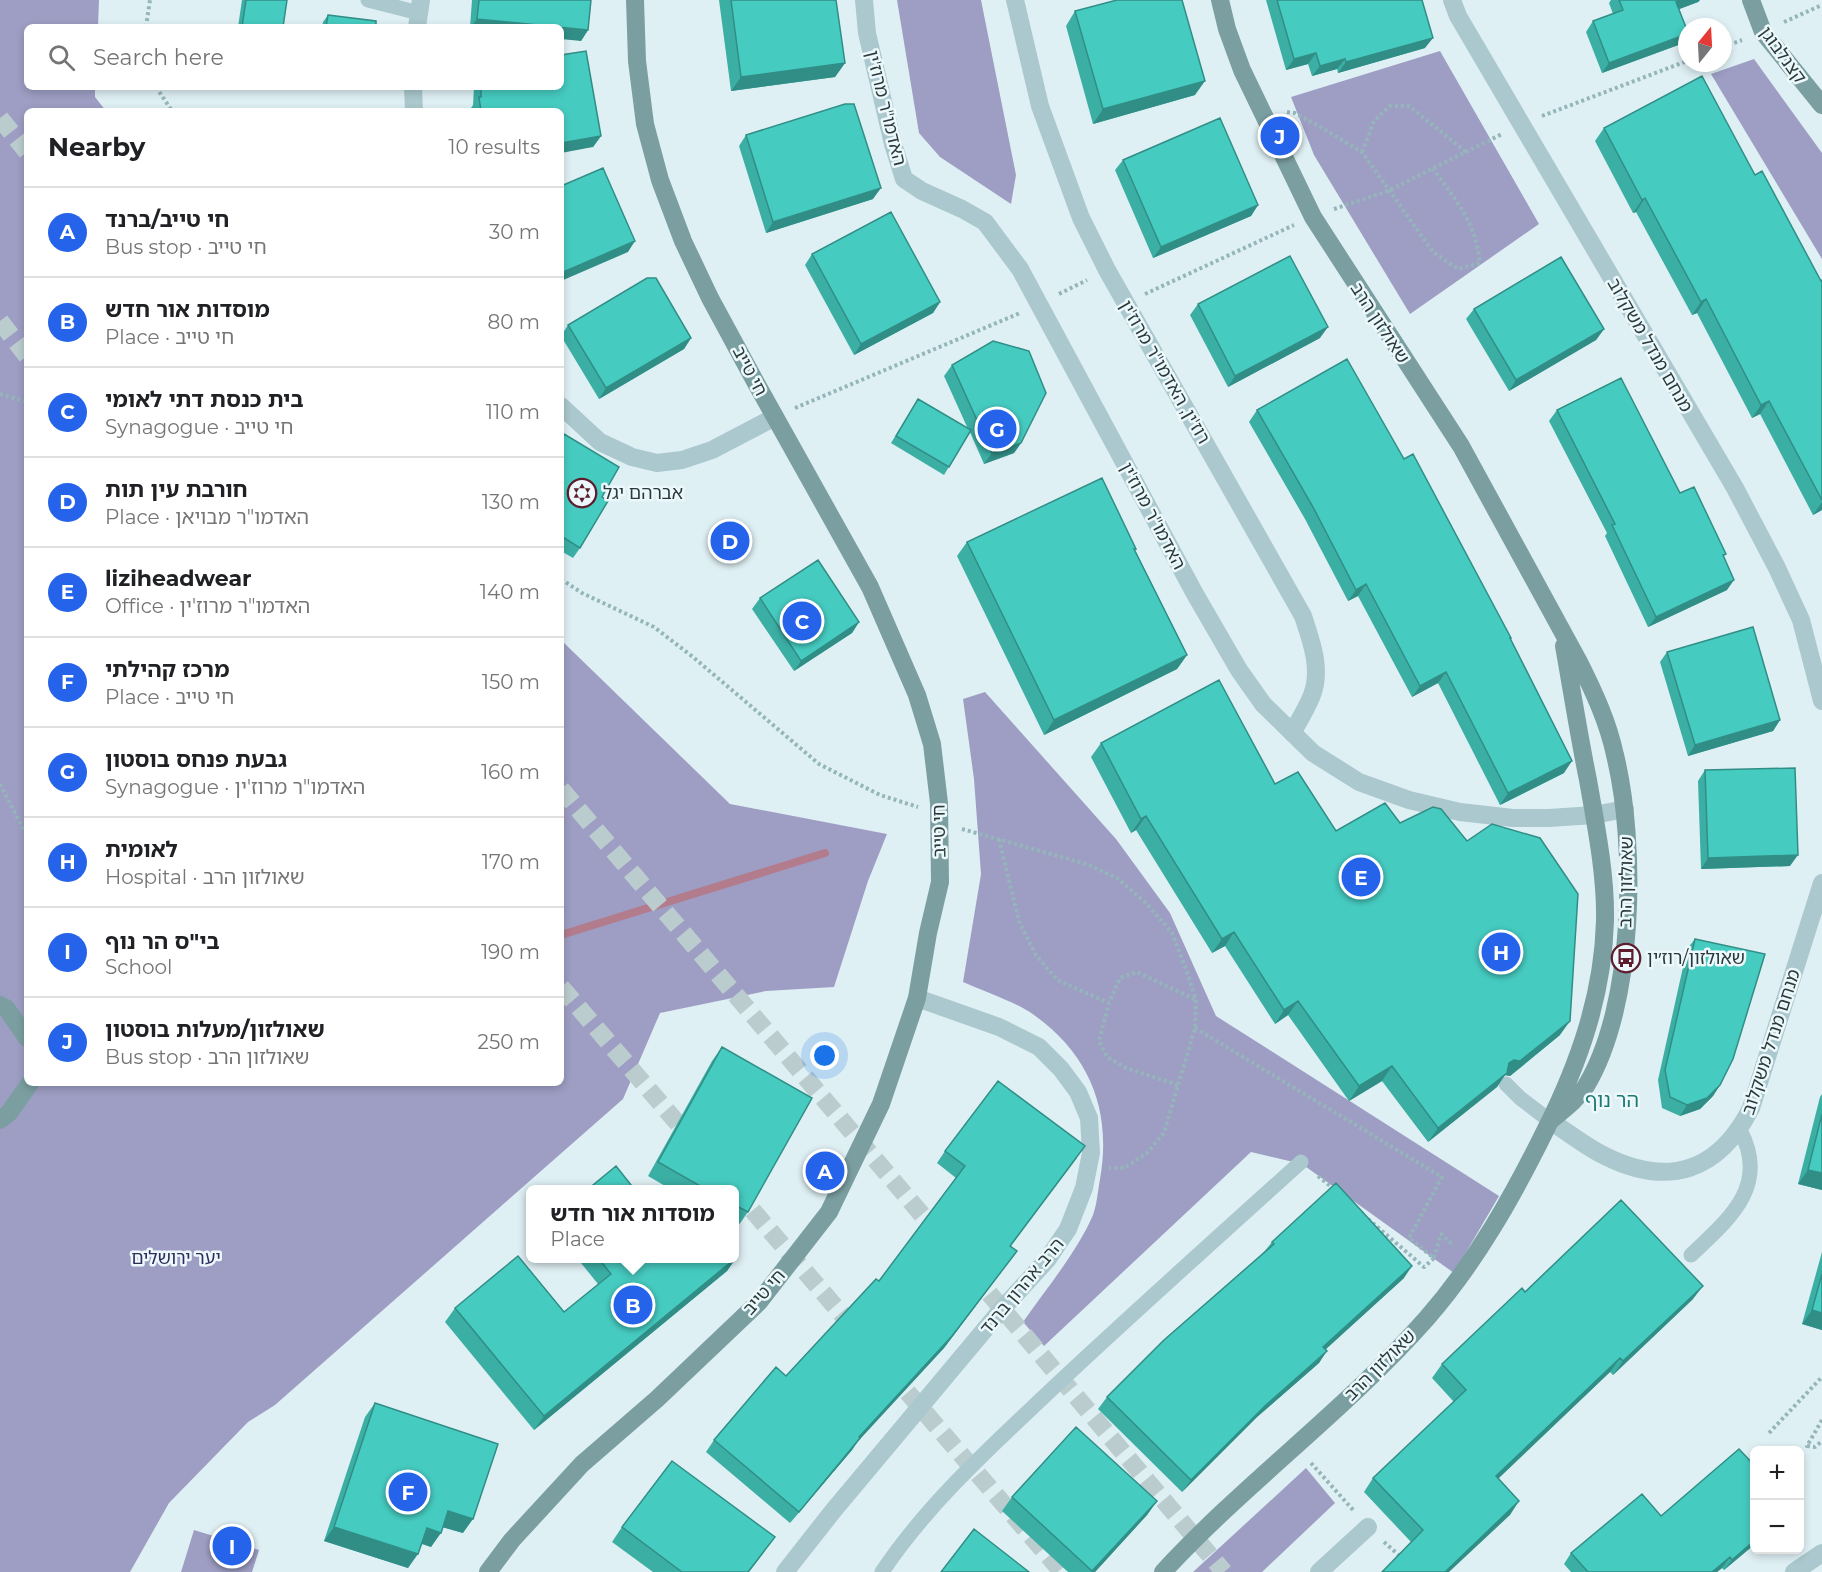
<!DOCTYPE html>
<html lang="en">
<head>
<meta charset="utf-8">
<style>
  :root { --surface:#fff; --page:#f6f6f6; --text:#202124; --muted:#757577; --line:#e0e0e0; --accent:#2563eb }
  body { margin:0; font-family:Montserrat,"Noto Sans Hebrew",sans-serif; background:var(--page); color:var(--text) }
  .controls { position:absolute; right:18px; bottom:18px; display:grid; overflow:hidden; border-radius:9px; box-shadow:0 3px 9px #0003 }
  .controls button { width:54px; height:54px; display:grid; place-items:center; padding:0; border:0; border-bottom:2px solid var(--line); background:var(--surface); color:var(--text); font:30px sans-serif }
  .compass { position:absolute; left:1678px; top:18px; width:54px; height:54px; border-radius:50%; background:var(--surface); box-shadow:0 3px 9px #0003; rotate:18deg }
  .you { position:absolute; left:825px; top:1056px; width:21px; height:21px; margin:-15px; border:4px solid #fff; border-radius:50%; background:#1a73e8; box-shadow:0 0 0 9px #1a73e833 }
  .badge { display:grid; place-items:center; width:39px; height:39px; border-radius:50%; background:var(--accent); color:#fff; font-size:20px; font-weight:700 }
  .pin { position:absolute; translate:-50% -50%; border:3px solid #fff; box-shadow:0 2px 6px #0006 }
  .popup { position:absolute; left:526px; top:1185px; width:213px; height:78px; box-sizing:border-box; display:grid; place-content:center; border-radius:9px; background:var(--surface); filter:drop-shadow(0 2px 4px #0005); font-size:20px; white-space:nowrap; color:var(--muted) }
  .popup b { font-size:22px; color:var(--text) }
  .popup::after { content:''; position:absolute; left:50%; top:100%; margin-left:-12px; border:12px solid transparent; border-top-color:var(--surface) }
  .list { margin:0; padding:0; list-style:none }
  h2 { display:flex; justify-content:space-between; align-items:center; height:78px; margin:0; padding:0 24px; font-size:26px }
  h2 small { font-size:20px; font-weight:400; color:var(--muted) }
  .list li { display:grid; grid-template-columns:39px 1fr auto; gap:18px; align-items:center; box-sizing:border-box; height:90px; padding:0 24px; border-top:2px solid var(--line) }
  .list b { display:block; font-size:22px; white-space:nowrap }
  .list p { margin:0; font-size:20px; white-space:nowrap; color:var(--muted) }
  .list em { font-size:20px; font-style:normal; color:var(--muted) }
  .icon { flex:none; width:33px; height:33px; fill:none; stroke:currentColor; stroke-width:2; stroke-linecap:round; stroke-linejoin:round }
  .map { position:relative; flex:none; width:1822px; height:1572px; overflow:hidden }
  .search { position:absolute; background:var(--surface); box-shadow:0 3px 9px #0003; left:24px; top:24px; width:540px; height:66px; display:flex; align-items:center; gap:15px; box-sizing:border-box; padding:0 21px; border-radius:9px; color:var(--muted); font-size:22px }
  .panel { position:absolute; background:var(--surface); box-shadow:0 3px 9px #0003; left:24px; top:108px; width:540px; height:978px; border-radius:9px }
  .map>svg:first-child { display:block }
</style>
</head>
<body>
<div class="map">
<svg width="1822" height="1572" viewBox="0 0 1822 1572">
  <rect width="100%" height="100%" fill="#dff0f4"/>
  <path fill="#9e9ec4" d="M0,0H99L98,27H27V87H95V97L106,111H27V1083H561V640L730,804L887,834L868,881L834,987L766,991L660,1013L623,1099L275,1405L248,1422L169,1503L130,1572H0Z
    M897,0H981L1016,175L1011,204L940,157L919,133Z
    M1440,51L1539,224L1410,314L1314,155L1291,97Z
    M1754,59L1822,153V259L1711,74Z
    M985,692L1116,839L1170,913L1216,1016L1499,1196L1454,1273L1302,1164L1251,1152L1044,1346L1023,1322C1046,1289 1077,1252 1093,1215C1097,1204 1098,1190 1100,1179C1112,1111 1090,1055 1034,1015C1018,1003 983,991 963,982L981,874L974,779L963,699Z
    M1306,1468L1335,1503L1262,1572H1193Z
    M194,1530L259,1550L252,1572H181Z"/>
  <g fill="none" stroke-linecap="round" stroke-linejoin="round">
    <path stroke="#b37c8c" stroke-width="8" d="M561,935L825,853"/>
    <path stroke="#bbcccf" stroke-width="18" stroke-dasharray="18 9" stroke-linecap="butt" d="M0,118L27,152
      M0,321L27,356
      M561,789L940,1236
      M561,987L692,1140
      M735,1190L857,1332
      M972,1273L1224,1572
      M890,1372L1062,1572"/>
    <path stroke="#94b5b9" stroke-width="4" stroke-dasharray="3 3" stroke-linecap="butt" d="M1784,22L1822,5
      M146,27L150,0
      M1723,47L1742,40
      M156,87L172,111
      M1287,112L1295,113L1317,125L1362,152L1433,252L1458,269L1480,263C1476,223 1456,200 1433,169
      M1542,116L1687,61
      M1362,152L1374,121L1390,106H1409L1466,152
      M1334,209L1388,191L1502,134
      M1059,294L1087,280
      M1145,294L1294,225
      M0,394L27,402
      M795,408L1020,313
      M561,579L582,593L654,627L693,657L819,764L880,795L918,807
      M0,784L27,836
      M962,829L1086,864L1117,878L1146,903L1172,933L1186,969L1196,1000L1195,1028L1164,1133L1147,1153L1124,1168H1109
      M999,839L1019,921L1036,955L1057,980L1109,1003
      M1195,1028L1442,1177L1409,1238L1434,1258L1441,1234L1454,1246
      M1178,1085L1126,1068L1107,1057L1099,1041L1109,1003L1120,978L1137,972L1196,1000
      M1318,1176L1335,1190
      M1368,1219L1424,1267L1434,1258
      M1822,1420L1807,1446L1815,1447L1822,1441
      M1769,1433L1822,1377
      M1311,1463L1354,1511
      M1384,1542L1401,1557"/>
    <path stroke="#aac8cd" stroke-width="15" d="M368,0L419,13
      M1506,1084L1520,1098L1550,1121
      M1691,1255C1729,1219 1770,1186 1740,1130
      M882,1572C928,1503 992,1446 1052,1389C1134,1312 1218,1237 1301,1162"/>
    <path stroke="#aac8cd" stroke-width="18" d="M864,0L867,33L893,144L904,179L922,191L962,209L985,222L1020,269L1195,594L1239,670L1263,704L1313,753L1359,782L1409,800L1460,812L1513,818H1549L1594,815L1625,809
      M1015,0L1040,106L1081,218L1107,270L1303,616C1311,640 1322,669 1312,695C1307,708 1299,721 1292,733
      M1452,0L1458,16L1735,488L1777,568L1801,620L1822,701
      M417,27L421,0
      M413,87L414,111
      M561,406L600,442L632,457L657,463L682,460L712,450L775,417
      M1550,1121C1568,1132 1586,1147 1605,1156C1669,1188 1719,1171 1751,1108L1822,883
      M785,1572L833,1511L1002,1309L1047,1260L1068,1229L1084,1188L1091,1153L1089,1118L1078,1092L1061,1069L1039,1047L999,1027L917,998
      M1319,1572L1368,1527
      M1794,1572L1822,1553"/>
    <path stroke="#7b9fa1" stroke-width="18" d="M1220,0L1227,29L1242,70L1313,217L1461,446L1579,662C1594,692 1608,722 1615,755C1637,845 1635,1005 1586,1086C1577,1100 1563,1110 1550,1121
      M1751,0L1763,32L1822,105
      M0,1005L6,1008L27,1038
      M0,1120L9,1113L30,1083
      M488,1572L512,1540L582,1464L657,1399L759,1302L829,1212L881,1104L917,998L928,933L940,882L939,803L932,744L917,695L870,587L756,383L710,298L683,241L660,180L645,124L637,61L635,0
      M1163,1572C1246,1482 1346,1410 1427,1318C1476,1262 1513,1196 1546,1129C1579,1063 1603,995 1605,921C1606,875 1596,826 1588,780C1579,736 1572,691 1564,646"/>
  </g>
  <path fill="#3cafa5" d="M242,0H287L283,27H238Z
    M472,0H591L588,30L581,41L561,27H470Z
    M719,0H836L845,63L835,77L731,91Z
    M1266,0H1422L1425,48L1338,73L1337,69L1312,76L1308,64L1286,70Z
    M1611,0H1700L1698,2L1679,9L1687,30V35L1681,44L1602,73L1586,32L1593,21L1613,14L1609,3Z
    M1075,11L1195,95L1093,124L1066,26Z
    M328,15L376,27H322L323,22Z
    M474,87H561L601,136L593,147L561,111H472L471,108L473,105Z
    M1604,128L1755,175L1821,281L1822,280V510L1813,515L1760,414L1752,418L1697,313L1692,315L1636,212L1633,213L1595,141Z
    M746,135L873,199L766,233L739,146Z
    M1123,160L1258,205L1251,216L1153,258L1115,170Z
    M812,254L940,302L933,313L854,355L805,265Z
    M1198,304L1320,338L1228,387L1190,315Z
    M1474,309L1604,329L1596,340L1509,391L1466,319Z
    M568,325L691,338L684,349L599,399L561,336Z
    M952,365L1021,443L1014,453L984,464L970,432L944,475L891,443L918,399L968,429L944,376Z
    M1257,410L1404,459L1511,638L1510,639L1564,773L1500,805L1438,683L1412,697L1358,596L1348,601L1305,519L1249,422Z
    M1557,410L1680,493L1726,554L1724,556L1727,590L1648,627L1605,536L1607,533L1549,421Z
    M561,438L602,497L580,548L573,558L561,551Z
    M967,542L1136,549L1135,550L1187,655L1177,669L1044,735L957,556Z
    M760,598L859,622L852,633L794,671L752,609Z
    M1667,652L1780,720L1773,731L1688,756L1660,662Z
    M1101,743L1275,784L1336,831L1560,1035L1510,1076L1505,1075L1497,1087L1428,1142L1382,1081L1349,1101L1288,1015L1275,1024L1225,946L1212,953L1136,830L1131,833L1091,757Z
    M1705,770L1790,866L1701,869L1698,781Z
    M1695,939L1720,1085L1713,1096L1700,1109L1680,1116L1662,1108L1658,1080L1687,949Z
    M722,1047L748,1212L738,1226L735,1225V1190H672L648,1176L712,1061Z
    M1822,1094V1190L1798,1184L1820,1097Z
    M945,1151L1077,1158L1011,1246L1017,1251L944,1348L860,1438L852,1450L790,1523L706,1452L714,1440L786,1376L879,1281L956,1178L937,1163Z
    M1272,1242L1404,1278L1326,1349L1319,1363L1257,1417L1182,1492L1098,1409L1107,1397L1264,1252Z
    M1822,1252V1330L1802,1324Z
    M577,1258H735L727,1271L534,1430L445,1322L455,1308L564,1312L598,1284Z
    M1525,1292L1693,1299L1613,1375L1610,1372L1498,1479L1510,1515L1411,1542L1364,1492L1373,1478L1454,1402L1432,1378L1442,1364Z
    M375,1403L463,1533L443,1527L431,1547L422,1544L408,1568L324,1541L365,1417Z
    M1755,1466V1544L1724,1570L1722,1568L1717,1572H1571L1564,1564L1571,1553L1661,1516Z
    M1012,1497L1157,1501L1147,1515L1095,1572H1068L1002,1511Z
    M622,1527L765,1551L749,1572H653L612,1542Z"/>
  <path fill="#318e86" d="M1682,0H1700L1698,2L1669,13L1676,2Z
    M477,19L556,27H471Z
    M561,27L588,30L581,41L561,39Z
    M1687,34L1681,44L1602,73L1609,63Z
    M1433,38L1425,48L1338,73L1346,62Z
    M1316,53L1308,64L1286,70L1294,59Z
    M1345,59L1337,69L1312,76L1320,66Z
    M845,63L835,77L731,91L741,77Z
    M1205,81L1195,95L1093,124L1103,109Z
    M601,136L593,147L561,153V143Z
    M881,188L873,199L766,233L773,222Z
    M1645,198L1636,212L1633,213L1642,200Z
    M1258,205L1251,216L1153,258L1161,247Z
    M635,241L628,252L561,281V273Z
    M1706,299L1697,313L1692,315L1701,302Z
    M940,302L933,313L854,355L861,344Z
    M1328,327L1320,338L1228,387L1235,376Z
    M1604,329L1596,340L1509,391L1516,380Z
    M691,338L684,349L599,399L606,388Z
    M1769,401L1760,414L1752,418L1761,405Z
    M1021,443L1014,453L984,464L992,453Z
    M1822,502V510L1813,515Z
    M1734,580L1727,590L1648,627L1656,617Z
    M1366,584L1358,596L1348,601L1356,590Z
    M859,622L852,633L794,671L801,661Z
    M1187,655L1177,669L1044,735L1054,720Z
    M1446,672L1438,683L1412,697L1420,686Z
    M1780,720L1773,731L1688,756L1695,745Z
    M1572,761L1564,773L1500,805L1508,793Z
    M1146,816L1136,830L1131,833L1141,819Z
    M1798,855L1790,866L1701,869L1708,858Z
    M1234,932L1225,946L1212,953L1222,939Z
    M1298,1001L1288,1015L1275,1024L1284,1010Z
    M1570,1021L1560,1035L1510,1076L1505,1075L1497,1087L1428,1142L1438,1128L1509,1063Z
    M1392,1066L1382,1081L1349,1101L1359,1086Z
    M1720,1085L1713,1096L1700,1109L1680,1116L1687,1105Z
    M1808,1170L1822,1173V1190L1798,1184Z
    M1017,1251L944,1348L851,1449L859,1437Z
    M737,1257L727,1271L534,1430L544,1416Z
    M1412,1266L1404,1278L1315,1359L1323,1347Z
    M1703,1286L1693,1299L1613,1375L1623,1361Z
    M1812,1310L1822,1313V1330L1802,1324Z
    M1327,1351L1319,1363L1257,1417L1182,1492L1191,1480L1266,1405Z
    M1620,1358L1610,1372L1486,1490L1496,1476Z
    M860,1438L852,1450L790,1523L799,1512Z
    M1157,1501L1147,1515L1095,1572H1092Z
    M1519,1501L1510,1515L1449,1572H1445Z
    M448,1511L473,1519L463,1533L438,1526Z
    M334,1527L418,1554L408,1568L324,1541Z
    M427,1528L441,1533L431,1547L417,1542Z
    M1755,1540V1544L1724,1570L1732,1560Z
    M1730,1557L1722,1568L1717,1572H1712Z"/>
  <path fill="#46cbc0" stroke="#318e86" stroke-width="1.5" d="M246,0H287L283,27H242Z
    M479,0H591L588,30L477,19Z
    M731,0H836L845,63L741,77Z
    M1117,0H1182L1205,81L1103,109L1075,11Z
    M1277,0H1422L1433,38L1346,62L1345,59L1320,66L1316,53L1294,59Z
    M1619,0H1682L1676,2L1687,30V34L1609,63L1593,21L1623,10Z
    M328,15L376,21V27H326Z
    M586,51L601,136L561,143V111H481L479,97H481V87H561V55Z
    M1702,76L1755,175L1762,171L1821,281L1822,280V500L1769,401L1761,405L1706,299L1701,302L1645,198L1642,200L1604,128Z
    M845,104H854L881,188L773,222L746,135Z
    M368,109V111H338Z
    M1220,118L1258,205L1161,247L1123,160Z
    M603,168L635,241L561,273V186Z
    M891,212L940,302L861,344L812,254Z
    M1290,256L1328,327L1235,376L1198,304Z
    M1561,257L1604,329L1516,380L1474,309Z
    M647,278H656L691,338L606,388L568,325Z
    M993,341L1029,351L1046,393L1021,443L992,453L952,365Z
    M1347,359L1404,459L1413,454L1511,638H1510L1572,761L1508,793L1446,672L1420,686L1366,584L1356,590L1313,507L1257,410Z
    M1621,378L1680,493L1694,487L1726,554L1723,555L1734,580L1656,617L1612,525L1615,524L1557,410Z
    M918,399L971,430L949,467L896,436Z
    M564,434L619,467L602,497L608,501L580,548L561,536V439Z
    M1102,478L1136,549H1134L1187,655L1054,720L967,542Z
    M818,560L859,622L801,661L760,598Z
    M1753,627L1780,720L1695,745L1667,652Z
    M1219,680L1275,784L1298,772L1336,831L1385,803L1400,823L1433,807L1441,809L1467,841L1492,824L1540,838L1578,894L1570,1021L1520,1061L1514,1060L1509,1063L1507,1073L1438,1128L1392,1066L1359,1086L1298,1001L1284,1010L1234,932L1222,939L1146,816L1141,819L1101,743Z
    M1795,768L1798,855L1708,858L1705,770Z
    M1695,939L1765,954L1733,1059L1720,1085L1707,1098L1687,1105L1670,1097L1665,1070Z
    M722,1047L812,1098L748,1212L735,1205V1190H707L658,1162Z
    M998,1081L1085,1146L1010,1246L1017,1251L952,1336L859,1437L860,1438L799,1512L714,1440L776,1367L786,1376L876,1279L879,1281L965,1166L945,1151Z
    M1822,1114V1173L1808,1170Z
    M616,1166L635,1190H587Z
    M1336,1183L1412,1266L1323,1347L1327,1351L1266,1405L1191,1480L1107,1397L1164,1340L1274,1244L1272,1242Z
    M1621,1200L1703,1286L1623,1361L1620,1358L1496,1476L1519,1501L1445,1572H1382L1423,1530L1373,1478L1466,1390L1442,1364L1522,1288L1525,1292Z
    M735,1255L737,1257L544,1416L455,1308L518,1256L564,1312L611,1274L598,1258H735Z
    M1822,1274V1313L1812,1310Z
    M375,1403L498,1444L473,1519L448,1511L441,1533L427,1528L418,1554L334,1527Z
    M1076,1427L1157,1501L1092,1571L1012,1497Z
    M1739,1449L1755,1466V1540L1732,1560L1730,1557L1712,1572H1588L1571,1553L1642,1494L1661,1516Z
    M672,1461L775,1537L748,1572H682L622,1527Z
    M974,1529L1029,1572H941Z"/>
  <defs>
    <g id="synagogue-ring" transform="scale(1.5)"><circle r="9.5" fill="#ecf8fb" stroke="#5e1d2d" stroke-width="1.5"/><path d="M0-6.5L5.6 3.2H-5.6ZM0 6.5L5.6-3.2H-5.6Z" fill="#5e1d2d"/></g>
    <g id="bus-ring" transform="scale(1.5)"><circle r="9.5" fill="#ecf8fb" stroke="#5e1d2d" stroke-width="1.5"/><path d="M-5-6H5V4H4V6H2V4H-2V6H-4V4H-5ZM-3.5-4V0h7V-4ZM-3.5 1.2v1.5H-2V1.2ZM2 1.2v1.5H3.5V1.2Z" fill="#5e1d2d"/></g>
  </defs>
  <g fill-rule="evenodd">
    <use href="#synagogue-ring" x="582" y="493"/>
    <use href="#bus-ring" x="1626" y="958"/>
  </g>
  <g text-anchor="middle" stroke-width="5" stroke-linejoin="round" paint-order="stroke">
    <g font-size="18" fill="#2a3a3a" stroke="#ecf8fb">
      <text transform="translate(1783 55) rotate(54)" y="6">קצנלבוגן</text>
      <text transform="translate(886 108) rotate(76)" y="6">האדמו"ר מרוז'ין</text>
      <text transform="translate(1380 323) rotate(57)" y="6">שאולזון הרב</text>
      <text transform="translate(1650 345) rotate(60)" y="6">מנחם מנדל משקלוב</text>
      <text transform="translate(750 371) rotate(62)" y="6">חי טייב</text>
      <text transform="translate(1165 372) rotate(60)" y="6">רוז'ין, האדמו"ר מרוז'ין</text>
      <text transform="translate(1153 516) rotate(62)" y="6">האדמו"ר מרוז'ין</text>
      <text transform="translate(939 831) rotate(-91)" y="6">חי טייב</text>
      <text transform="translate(1626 882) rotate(-89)" y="6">שאולזון הרב</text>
      <text transform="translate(1771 1042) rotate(-72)" y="6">מנחם מנדל משקלוב</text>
      <text transform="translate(1022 1286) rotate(-50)" y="6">הרב אהרון ברנד</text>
      <text transform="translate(764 1292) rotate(-49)" y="6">חי טייב</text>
      <text transform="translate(1380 1365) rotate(-45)" y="6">שאולזון הרב</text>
    </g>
    <g font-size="18" fill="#2a3a3a" stroke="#ecf8fb" text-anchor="start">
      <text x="603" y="499">אברהם יגל</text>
      <text x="1647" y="964">שאולזון/רוז׳ין</text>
    </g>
    <g font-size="18" fill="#2e2c5a" stroke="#ecf8fb">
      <text x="176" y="1264">יער ירושלים</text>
    </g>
    <g font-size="20" fill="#1d7a73" stroke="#ecf8fb">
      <text x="1612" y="1107">הר נוף</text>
    </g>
  </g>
</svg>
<div class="controls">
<button>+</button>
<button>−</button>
</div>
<svg class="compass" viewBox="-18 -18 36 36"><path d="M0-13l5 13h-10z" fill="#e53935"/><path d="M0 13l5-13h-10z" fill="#757577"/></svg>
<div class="you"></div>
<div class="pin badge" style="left:825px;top:1171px">A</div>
<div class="pin badge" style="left:633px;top:1305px">B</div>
<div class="popup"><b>מוסדות אור חדש</b>Place</div>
<div class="pin badge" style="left:802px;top:621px">C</div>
<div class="pin badge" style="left:730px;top:541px">D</div>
<div class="pin badge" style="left:1361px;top:877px">E</div>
<div class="pin badge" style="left:408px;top:1492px">F</div>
<div class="pin badge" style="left:997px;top:429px">G</div>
<div class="pin badge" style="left:1501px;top:952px">H</div>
<div class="pin badge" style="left:232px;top:1546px">I</div>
<div class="pin badge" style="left:1280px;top:136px">J</div>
<div class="search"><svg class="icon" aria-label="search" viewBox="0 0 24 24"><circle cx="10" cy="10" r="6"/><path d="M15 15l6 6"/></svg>Search here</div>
<section class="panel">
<h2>Nearby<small>10 results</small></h2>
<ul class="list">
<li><span class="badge">A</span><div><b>חי טייב/ברנד</b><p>Bus stop · חי טייב</p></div><em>30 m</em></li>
<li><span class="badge">B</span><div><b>מוסדות אור חדש</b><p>Place · חי טייב</p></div><em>80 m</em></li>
<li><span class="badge">C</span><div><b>בית כנסת דתי לאומי</b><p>Synagogue · חי טייב</p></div><em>110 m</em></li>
<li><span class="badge">D</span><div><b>חורבת עין תות</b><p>Place · האדמו&quot;ר מבויאן</p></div><em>130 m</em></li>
<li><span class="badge">E</span><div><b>liziheadwear</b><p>Office · האדמו&quot;ר מרוז'ין</p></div><em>140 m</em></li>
<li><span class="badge">F</span><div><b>מרכז קהילתי</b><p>Place · חי טייב</p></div><em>150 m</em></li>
<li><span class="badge">G</span><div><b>גבעת פנחס בוסטון</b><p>Synagogue · האדמו&quot;ר מרוז'ין</p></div><em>160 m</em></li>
<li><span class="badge">H</span><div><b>לאומית</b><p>Hospital · שאולזון הרב</p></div><em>170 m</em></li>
<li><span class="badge">I</span><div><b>בי&quot;ס הר נוף</b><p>School</p></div><em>190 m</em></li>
<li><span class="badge">J</span><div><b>שאולזון/מעלות בוסטון</b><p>Bus stop · שאולזון הרב</p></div><em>250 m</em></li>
</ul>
</section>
</div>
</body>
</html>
